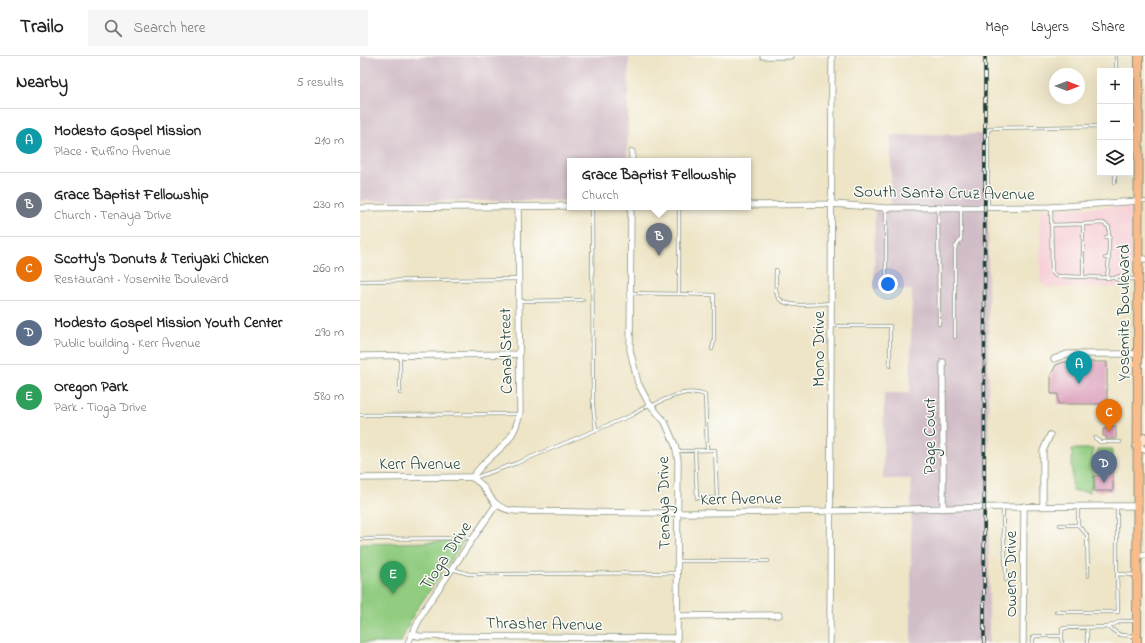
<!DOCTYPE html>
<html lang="en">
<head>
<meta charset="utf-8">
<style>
  :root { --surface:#fff; --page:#f6f6f6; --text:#222; --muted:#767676; --line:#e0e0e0; --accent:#1f6fb2 }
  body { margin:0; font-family:"Indie Flower",sans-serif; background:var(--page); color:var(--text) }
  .controls { position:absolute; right:12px; top:12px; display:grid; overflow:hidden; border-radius:0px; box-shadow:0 4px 16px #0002 }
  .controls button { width:36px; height:36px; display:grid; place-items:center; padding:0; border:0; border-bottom:1px solid var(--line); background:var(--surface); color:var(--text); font:20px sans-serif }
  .compass { position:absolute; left:689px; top:12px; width:36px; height:36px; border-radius:50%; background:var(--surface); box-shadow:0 4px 16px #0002; rotate:90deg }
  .you { position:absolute; left:528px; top:228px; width:14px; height:14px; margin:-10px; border:3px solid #fff; border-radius:50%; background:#1a73e8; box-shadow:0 0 0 6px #1a73e833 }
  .badge { display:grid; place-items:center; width:26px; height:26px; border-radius:50%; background:var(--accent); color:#fff; font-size:13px; font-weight:700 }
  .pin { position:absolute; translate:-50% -33px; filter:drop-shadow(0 1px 2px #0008) }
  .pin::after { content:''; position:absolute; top:21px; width:14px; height:12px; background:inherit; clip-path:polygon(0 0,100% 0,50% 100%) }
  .popup { position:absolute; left:207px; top:102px; width:184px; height:52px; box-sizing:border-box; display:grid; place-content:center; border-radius:0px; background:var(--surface); filter:drop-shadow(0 1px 3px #0005); font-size:13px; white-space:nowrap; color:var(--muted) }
  .popup b { font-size:15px; color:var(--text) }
  .popup::after { content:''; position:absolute; left:50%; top:100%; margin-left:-8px; border:8px solid transparent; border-top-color:var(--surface) }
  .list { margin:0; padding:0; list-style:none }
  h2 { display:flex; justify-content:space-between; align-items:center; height:52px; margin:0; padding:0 16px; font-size:17px }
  h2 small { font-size:13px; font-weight:400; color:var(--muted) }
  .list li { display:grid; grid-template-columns:26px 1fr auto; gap:12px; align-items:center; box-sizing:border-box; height:64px; padding:0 16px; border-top:1px solid var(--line) }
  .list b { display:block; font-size:15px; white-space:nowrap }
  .list p { margin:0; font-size:13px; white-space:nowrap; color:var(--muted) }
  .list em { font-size:13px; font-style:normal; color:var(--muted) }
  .icon { flex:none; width:22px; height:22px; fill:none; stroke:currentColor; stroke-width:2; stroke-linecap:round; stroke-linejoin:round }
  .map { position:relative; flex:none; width:785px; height:587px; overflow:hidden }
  header { display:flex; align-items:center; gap:24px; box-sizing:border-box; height:56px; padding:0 20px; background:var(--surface); border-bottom:1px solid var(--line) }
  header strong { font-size:19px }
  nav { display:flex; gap:22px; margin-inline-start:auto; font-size:14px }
  .search { width:280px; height:36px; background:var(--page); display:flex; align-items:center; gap:10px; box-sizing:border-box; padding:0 14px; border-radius:0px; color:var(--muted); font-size:15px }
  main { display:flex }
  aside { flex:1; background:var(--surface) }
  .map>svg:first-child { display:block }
</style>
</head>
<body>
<header>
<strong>Trailo</strong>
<div class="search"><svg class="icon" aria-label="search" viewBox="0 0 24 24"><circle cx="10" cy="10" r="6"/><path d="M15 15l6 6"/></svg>Search here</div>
<nav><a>Map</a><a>Layers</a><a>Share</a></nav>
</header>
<main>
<aside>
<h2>Nearby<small>5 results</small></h2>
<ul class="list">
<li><span class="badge" style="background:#0f9aa8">A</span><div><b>Modesto Gospel Mission</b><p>Place · Ruffino Avenue</p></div><em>210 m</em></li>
<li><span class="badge" style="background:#6b7280">B</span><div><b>Grace Baptist Fellowship</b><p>Church · Tenaya Drive</p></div><em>230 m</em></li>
<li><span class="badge" style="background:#e8710a">C</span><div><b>Scotty's Donuts &amp; Teriyaki Chicken</b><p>Restaurant · Yosemite Boulevard</p></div><em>260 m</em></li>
<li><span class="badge" style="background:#5c6f8a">D</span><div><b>Modesto Gospel Mission Youth Center</b><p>Public building · Kerr Avenue</p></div><em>290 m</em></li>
<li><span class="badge" style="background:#2e9e5b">E</span><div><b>Oregon Park</b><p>Park · Tioga Drive</p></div><em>580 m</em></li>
</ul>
</aside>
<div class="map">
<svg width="785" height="587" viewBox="0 0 785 587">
  <rect width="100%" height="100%" fill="#fdfcf7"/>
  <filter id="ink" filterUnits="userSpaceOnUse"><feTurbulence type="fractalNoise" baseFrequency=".025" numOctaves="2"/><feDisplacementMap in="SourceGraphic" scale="8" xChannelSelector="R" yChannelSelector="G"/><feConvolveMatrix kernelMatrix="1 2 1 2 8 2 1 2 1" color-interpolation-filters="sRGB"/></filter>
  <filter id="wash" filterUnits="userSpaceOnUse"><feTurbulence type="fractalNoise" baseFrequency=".012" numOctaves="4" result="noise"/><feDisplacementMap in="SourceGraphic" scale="16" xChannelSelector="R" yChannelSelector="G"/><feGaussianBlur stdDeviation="0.9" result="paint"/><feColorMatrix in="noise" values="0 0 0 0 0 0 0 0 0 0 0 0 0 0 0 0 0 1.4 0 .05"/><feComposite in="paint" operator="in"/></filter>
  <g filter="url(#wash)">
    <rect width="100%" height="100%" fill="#eee5c7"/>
    <path fill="#f6cfd5" d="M772,150V231L687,232L680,226V153Z"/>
    <path fill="#d1bdc8" d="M0,0H269L267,105H210V145H0Z
      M624,78L626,156L628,161L629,587H551V423H523L524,337H550L552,234H514L515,153L531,152V79Z"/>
    <path fill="#91cc80" stroke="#58845a" d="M712,393H733V431H730V436L712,435Z
      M737,393H752V405H737Z
      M104,485L54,557L40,587H0V488Z"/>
    <g id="blocks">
      <path fill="#db9ebc" d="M704,306H747V348H698V338H691V319L696,309Z
        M746,370H756V383H746V380H743V373H746Z
        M743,413H753V435H734V420H743Z"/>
    </g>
  </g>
  <g filter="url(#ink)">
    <use href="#blocks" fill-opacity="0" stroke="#86917e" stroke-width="1"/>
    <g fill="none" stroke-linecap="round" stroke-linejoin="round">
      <g stroke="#86917e" stroke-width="4">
        <path id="lane" d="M756,0V15
          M770,69H777
          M755,126V117
          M779,145H785
          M232,151L233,350L236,374
          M628,151V74L632,72L740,70
          M691,152L692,216L696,220L754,222L760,225H766L770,223H777
          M526,153V219
          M578,153L579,268
          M723,168L743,167L749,171V202L747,222
          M691,169L723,168V221
          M746,181H750
          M745,202H749
          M416,214C416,222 415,232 417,239C422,254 458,248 470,247
          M755,222C761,219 764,218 770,223
          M0,225L158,223
          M271,237L319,238V151
          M319,238L354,239V285L352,293
          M159,245L223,244
          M472,270H530V310
          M595,281V192L601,183V152
          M40,337V300
          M292,350C306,342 329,332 345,339L347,394
          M0,359L159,358
          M735,382L740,386H760
          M316,395L352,394H355L357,442H337L335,394
          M114,422L157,407L272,359L290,348
          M718,450V469L727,479L728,520
          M757,451V518L776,519
          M643,452C642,476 646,500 646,524
          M700,469H718
          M0,483L111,482
          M318,505H408
          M92,513L109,518H135L318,517
          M696,556H758L757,518
          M776,580L760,579L748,571L761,565H776
          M673,587V582L675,580H702
          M702,587V573L705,572L748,571
          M727,587V572"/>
      </g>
      <g stroke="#86917e" stroke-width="7">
        <path id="street" d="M403,0H430
          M272,105V96
          M388,149L472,148L526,152L691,151L779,145
          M271,151L270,294L278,327L288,346L305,366L315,389L318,404L317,587
          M0,152L210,150
          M778,203H785
          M0,300L159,298
          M694,303L707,298H777
          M777,390L785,394
          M0,422L110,421C131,429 126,452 155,455C210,456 264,457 318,457C471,457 624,449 777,450
          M112,422C131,393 152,395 160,356L158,151
          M683,450V395L690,379
          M583,453V306
          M777,499H785
          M317,560L419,559
          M52,577L58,580L317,582
          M48,587L64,554L136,449
          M470,587L472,0
          M663,587L664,450"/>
      </g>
      <g stroke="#86917e" stroke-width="10">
        <path id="secondary" d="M777,390L785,382"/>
      </g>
      <g stroke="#86917e" stroke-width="10">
        <path id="primary" d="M777,587L779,0"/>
      </g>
      <use href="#lane" stroke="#fff" stroke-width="2.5"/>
      <use href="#street" stroke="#fff" stroke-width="5.5"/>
      <use href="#secondary" stroke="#fde4d1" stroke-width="8"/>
      <use href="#primary" stroke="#fabc8b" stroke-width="8"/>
      <g stroke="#1f3d34" stroke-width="3.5">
        <path id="rail" d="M624,587L625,0"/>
      </g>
      <use href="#rail" stroke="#fdfcf7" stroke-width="2" stroke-dasharray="6" stroke-linecap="butt"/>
    </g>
  </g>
  <g text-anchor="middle" stroke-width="3" stroke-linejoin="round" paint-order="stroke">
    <g font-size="17" fill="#1f3d34" stroke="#fdfcf7">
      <text transform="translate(584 136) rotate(1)" y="6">South Santa Cruz Avenue</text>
      <text transform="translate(763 257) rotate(-90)" y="6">Yosemite Boulevard</text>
      <text transform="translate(458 293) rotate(-90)" y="6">Mono Drive</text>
      <text transform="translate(145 295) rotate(-91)" y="6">Canal Street</text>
      <text transform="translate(569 380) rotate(-90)" y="6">Page Court</text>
      <text x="60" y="413">Kerr Avenue</text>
      <text transform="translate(381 442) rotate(-1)" y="6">Kerr Avenue</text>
      <text transform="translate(303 447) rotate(-91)" y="6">Tenaya Drive</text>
      <text transform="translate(85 499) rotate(-56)" y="6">Tioga Drive</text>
      <text transform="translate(650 518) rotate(-90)" y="6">Owens Drive</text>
      <text transform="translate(184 567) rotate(1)" y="6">Thrasher Avenue</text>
    </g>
  </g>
</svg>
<div class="controls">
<button>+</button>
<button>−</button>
<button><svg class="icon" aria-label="layers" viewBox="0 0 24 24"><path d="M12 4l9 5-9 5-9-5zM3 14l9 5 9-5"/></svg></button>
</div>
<svg class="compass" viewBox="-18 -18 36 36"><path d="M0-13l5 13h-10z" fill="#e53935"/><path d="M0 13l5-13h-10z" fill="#767676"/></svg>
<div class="you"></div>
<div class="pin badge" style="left:719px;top:328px;background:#0f9aa8">A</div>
<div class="pin badge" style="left:299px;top:200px;background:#6b7280">B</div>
<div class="popup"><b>Grace Baptist Fellowship</b>Church</div>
<div class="pin badge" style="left:749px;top:376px;background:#e8710a">C</div>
<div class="pin badge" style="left:744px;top:427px;background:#5c6f8a">D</div>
<div class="pin badge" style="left:33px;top:538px;background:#2e9e5b">E</div>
</div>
</main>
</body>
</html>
